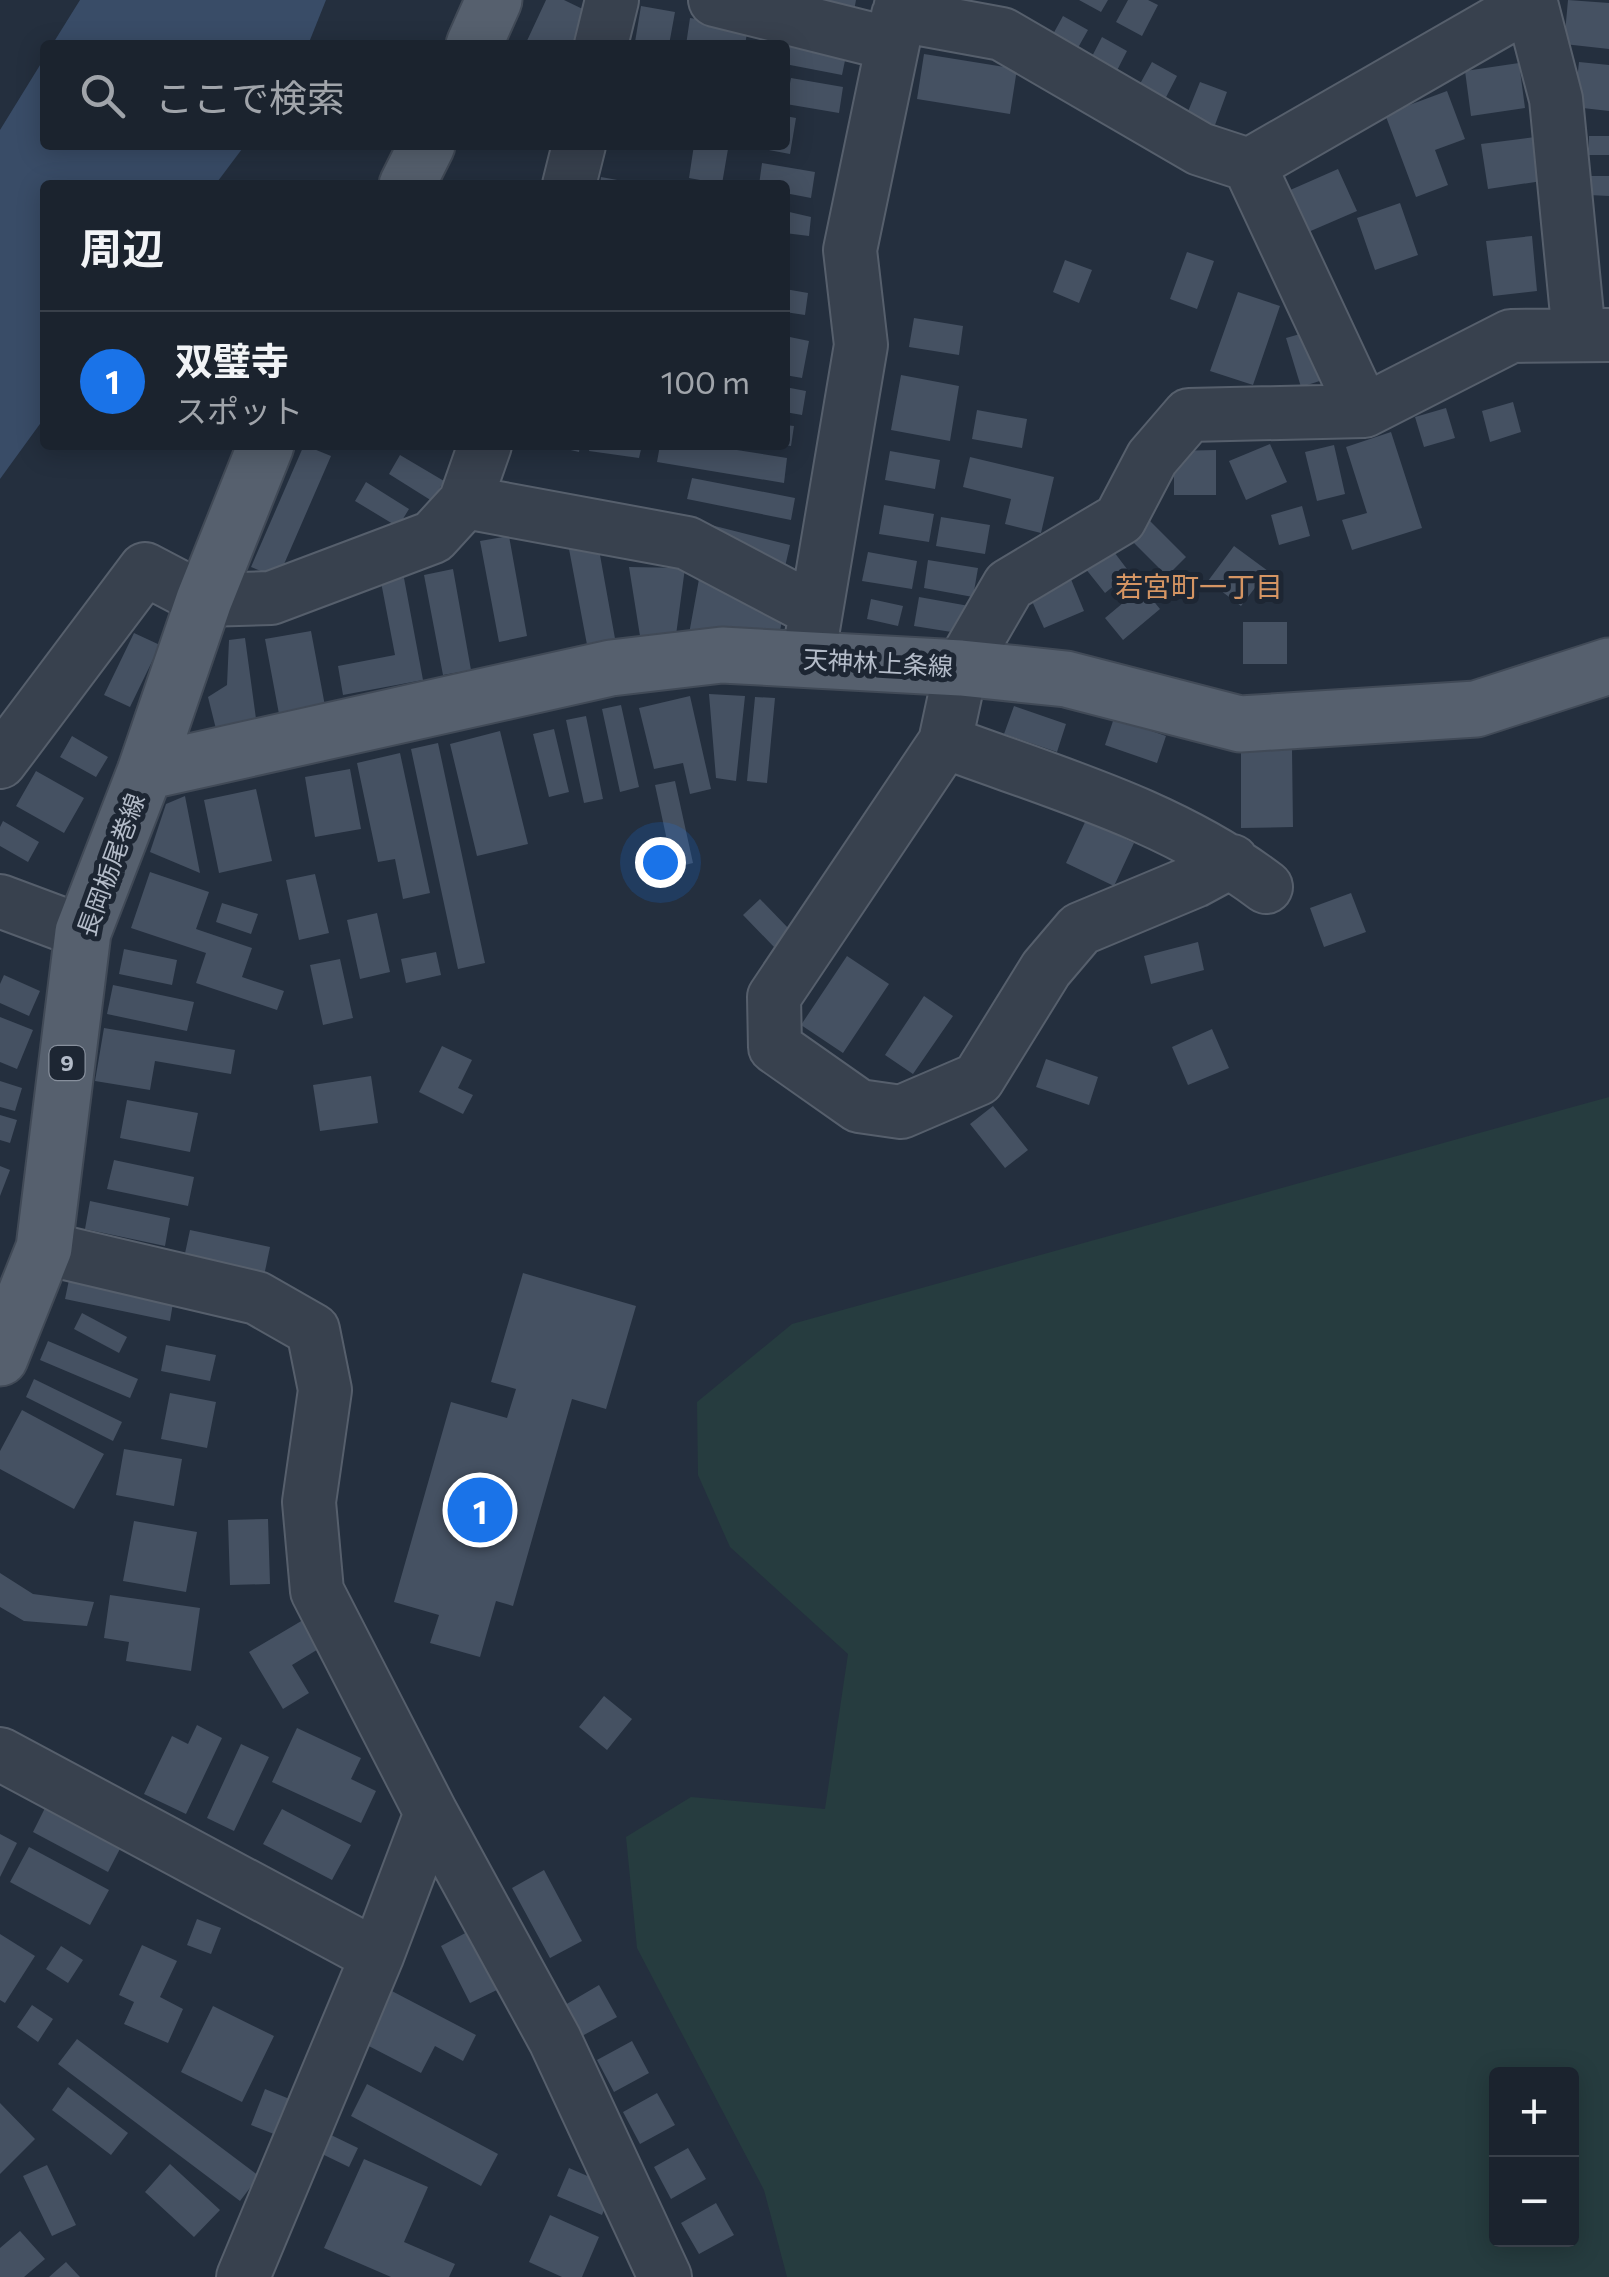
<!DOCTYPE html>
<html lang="ja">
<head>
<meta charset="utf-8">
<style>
  :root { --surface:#1b232e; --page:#242b36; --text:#f1f3f6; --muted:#a0a4aa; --line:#39404a; --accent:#1a73e8 }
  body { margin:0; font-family:Commissioner,"Noto Sans JP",sans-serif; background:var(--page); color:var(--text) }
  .controls { position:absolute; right:30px; bottom:30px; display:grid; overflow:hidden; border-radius:10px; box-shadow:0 5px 25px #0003 }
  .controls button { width:90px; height:90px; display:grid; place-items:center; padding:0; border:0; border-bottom:2px solid var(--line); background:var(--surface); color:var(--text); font:50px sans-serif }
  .you { position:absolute; left:660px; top:862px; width:35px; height:35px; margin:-25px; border:8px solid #fff; border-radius:50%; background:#1a73e8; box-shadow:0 0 0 15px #1a73e833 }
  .badge { display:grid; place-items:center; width:65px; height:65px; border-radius:50%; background:var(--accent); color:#fff; font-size:32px; font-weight:700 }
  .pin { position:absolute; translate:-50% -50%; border:5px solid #fff; box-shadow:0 2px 10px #0006 }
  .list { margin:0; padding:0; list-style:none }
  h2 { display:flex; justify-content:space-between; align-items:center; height:130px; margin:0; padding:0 40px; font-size:42px }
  h2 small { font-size:32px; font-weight:400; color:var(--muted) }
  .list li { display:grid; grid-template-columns:65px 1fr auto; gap:30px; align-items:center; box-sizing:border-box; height:140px; padding:0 40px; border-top:2px solid var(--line) }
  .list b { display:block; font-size:38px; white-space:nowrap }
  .list p { margin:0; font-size:32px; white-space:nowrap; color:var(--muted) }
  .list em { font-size:32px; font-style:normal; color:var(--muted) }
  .icon { flex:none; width:55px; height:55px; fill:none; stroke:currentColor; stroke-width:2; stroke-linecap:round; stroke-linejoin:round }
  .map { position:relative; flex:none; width:1609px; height:2277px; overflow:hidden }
  .search { position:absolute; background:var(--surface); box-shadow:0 5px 25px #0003; left:40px; top:40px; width:750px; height:110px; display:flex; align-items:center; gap:25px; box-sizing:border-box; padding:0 35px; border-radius:10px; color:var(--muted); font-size:38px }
  .panel { position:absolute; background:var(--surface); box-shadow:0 5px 25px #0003; left:40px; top:180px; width:750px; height:270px; border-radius:10px }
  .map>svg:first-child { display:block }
</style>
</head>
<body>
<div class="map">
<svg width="1609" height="2277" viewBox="0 0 1609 2277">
  <rect width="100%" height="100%" fill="#242f3e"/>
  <path fill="#263c3f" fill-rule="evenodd" d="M1609,1097V2277H787L764,2190L637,1948L626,1837L691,1797L825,1809L848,1654L730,1547L698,1475L697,1402L792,1324ZM1496,2074H1572V2240H1496Z"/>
  <path fill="#394c67" d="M80,0H326L308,45H52Z
    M45,57V145H245L215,185H45V417L0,479V130Z"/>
  <path fill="#455162" d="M546,0H564L593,14L579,45H525Z
    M802,0H856L854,11Z
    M1079,0H1108L1101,12Z
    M1128,0H1148L1158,5L1142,36L1116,22Z
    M1568,0L1609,3V49L1564,44Z
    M641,6L675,12L669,45L635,42Z
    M1063,16L1088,30L1071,60L1046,47Z
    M690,18L748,27L745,45H686Z
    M762,31L848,46L842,75L785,64V45H759Z
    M1102,37L1127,51L1111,82L1086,68Z
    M924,54L1017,69L1010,114L917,99Z
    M1152,62L1177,76L1161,107L1135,93Z
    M1579,62L1609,65V111L1574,107Z
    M1519,63L1525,108L1471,116L1465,71Z
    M791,78L843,87L839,113L786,104Z
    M1200,82L1227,92L1215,125L1187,114Z
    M1447,91L1465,139L1435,150L1448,185L1416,197L1385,114Z
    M785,116L796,118L790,154L752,147L785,145Z
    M1589,136H1609V155H1589Z
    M1535,137L1542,181L1488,189L1481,144Z
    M694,145L728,149L722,184L689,178Z
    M762,163L815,172L811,198L785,193V185H759Z
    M1338,169L1357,211L1306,233L1288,191Z
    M1589,176H1609V196L1589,195Z
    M601,177L634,183L633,185H600Z
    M1400,203L1418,255L1375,270L1357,218Z
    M785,211L811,217L809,236L785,233Z
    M1532,236L1537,291L1493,296L1486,241Z
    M1187,252L1214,261L1197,309L1170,299Z
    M1065,260L1092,270L1079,303L1053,292Z
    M785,289L808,293L805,315L785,312Z
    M1238,292L1280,306L1253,385L1210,371Z
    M914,318L963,326L959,355L909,347Z
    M1314,330L1329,378L1301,387L1286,338Z
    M785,336L809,341L802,378L785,375Z
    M901,375L959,386L950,441L891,430Z
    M785,387L806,391L802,415L785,412Z
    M1513,402L1521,432L1490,442L1482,411Z
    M1446,408L1455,438L1424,447L1415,417Z
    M977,410L1027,419L1022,448L972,439Z
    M785,425L794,426L791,446L785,445Z
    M1391,432L1422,528L1352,550L1342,520L1367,513L1346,447Z
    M1270,444L1287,482L1246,500L1229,461Z
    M304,445L331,456L278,578L251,567Z
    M550,445H580L579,452Z
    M590,445H642L639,458L589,451Z
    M660,445H705L787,458L784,483L657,462Z
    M1334,445L1345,494L1317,501L1305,452Z
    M1216,450V495H1174V451Z
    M890,451L940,460L935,489L885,480Z
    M400,455L444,481L432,501L389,474Z
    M970,457L1054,477L1041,533L1005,524L1011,499L963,487Z
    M692,478L795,498L791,520L687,499Z
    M366,482L409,509L398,527L355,501Z
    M884,505L934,514L929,542L879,534Z
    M1302,506L1310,536L1279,545L1271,515Z
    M941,517L990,525L985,554L936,546Z
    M1148,519L1186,557L1167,576L1134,543Z
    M711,525L790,545L784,571L709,537Z
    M509,536L527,636L499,642L480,541Z
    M598,544L616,644L588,650L569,549Z
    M1234,546L1268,571L1241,606L1208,581Z
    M1111,548L1130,573L1105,593L1085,568Z
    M868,552L917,561L912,589L862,581Z
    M928,560L978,568L973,597L924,588Z
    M629,567L685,568L676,635L640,636Z
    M453,569L471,670L443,675L424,575Z
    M1068,572L1084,611L1044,628L1027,590Z
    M404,578L423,680L343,695L338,666L395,655L381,582Z
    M699,579L783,614L779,637L689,634Z
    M1142,587L1160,609L1123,640L1105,618Z
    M919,597L969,606L964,634L914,626Z
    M871,599L903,606L898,626L867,619Z
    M1243,622H1287V664H1243Z
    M311,631L325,706L279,714L265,639Z
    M134,633L160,645L130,707L104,695Z
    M245,638L257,726L217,733L208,697L227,685L229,640Z
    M709,694L745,696L736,781L716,778Z
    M690,696L711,789L690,794L683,763L654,769L639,708Z
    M755,697L775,698L767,783L747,781Z
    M621,705L639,787L620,792L602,709Z
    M1014,706L1066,724L1057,752L1004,734Z
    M586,716L603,799L584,803L566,720Z
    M1114,718L1166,736L1157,763L1105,745Z
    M554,729L569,792L549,797L533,734Z
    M500,731L528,844L477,856L450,744Z
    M72,736L108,757L96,777L60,757Z
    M438,743L485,963L458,969L411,749Z
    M1292,749L1293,827L1241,828V750Z
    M400,753L430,893L403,899L395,859L378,862L357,763Z
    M350,769L361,829L315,837L305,777Z
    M36,771L84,798L64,833L16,806Z
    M675,781L693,863L673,868L655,785Z
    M256,789L272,861L219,873L204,800Z
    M185,796L200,873L150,852L166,804Z
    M1086,820L1134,843L1114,886L1066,863Z
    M3,821L39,842L28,862L0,846V827Z
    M150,872L209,892L196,929L252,948L242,977L284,991L277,1010L196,983L206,953L131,928Z
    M315,874L329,933L299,940L286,880Z
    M1351,893L1366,932L1324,947L1310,908Z
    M760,899L791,931L774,947L743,915Z
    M222,903L258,914L251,934L216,922Z
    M377,913L390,972L360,979L347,920Z
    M1198,942L1204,970L1151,984L1144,956Z
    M124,949L177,960L172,985L119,974Z
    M436,952L441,975L406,983L401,959Z
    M847,956L889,984L843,1053L801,1025Z
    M340,959L353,1018L323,1025L310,965Z
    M4,975L40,991L29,1016L0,1003V984Z
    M113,985L194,1002L187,1031L107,1014Z
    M924,996L953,1016L913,1074L885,1055Z
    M0,1017L33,1030L17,1069L0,1062Z
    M104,1028L235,1050L231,1074L155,1061L150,1090L95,1081Z
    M1212,1029L1229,1068L1188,1085L1172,1047Z
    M442,1046L472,1060L458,1088L473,1095L463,1114L419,1092Z
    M1046,1059L1098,1077L1089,1105L1036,1087Z
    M371,1076L378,1123L320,1131L313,1085Z
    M0,1081L22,1088L15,1111L0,1107Z
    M127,1100L198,1113L190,1152L120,1138Z
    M993,1106L1028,1150L1005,1168L970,1124Z
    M0,1115L17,1120L10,1143L0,1140Z
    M114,1160L194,1177L188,1206L107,1189Z
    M0,1166L10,1170L0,1196Z
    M90,1201L170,1218L165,1246L85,1229Z
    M190,1230L270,1247L264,1276L184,1258Z
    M523,1273L636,1306L606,1409L572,1399L513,1606L496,1601L480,1657L430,1643L439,1615L394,1602L451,1402L507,1418L516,1389L491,1382Z
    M70,1275L174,1297L170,1321L65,1299Z
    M82,1313L127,1337L119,1353L74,1329Z
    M48,1341L138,1379L130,1398L40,1360Z
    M166,1345L216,1355L210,1381L161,1371Z
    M34,1379L122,1422L113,1441L26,1397Z
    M170,1393L216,1402L207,1448L161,1439Z
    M22,1410L104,1454L74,1509L0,1469V1451Z
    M124,1449L182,1459L174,1506L116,1495Z
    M268,1519L270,1584L230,1585L228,1520Z
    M134,1521L197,1532L186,1592L123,1581Z
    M0,1573L33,1594L94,1602L87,1626L24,1621L0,1607Z
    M110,1595L200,1608L191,1671L126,1661L129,1642L104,1638Z
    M303,1620L320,1648L292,1665L309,1693L283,1709L249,1652Z
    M604,1696L632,1719L607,1750L579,1727Z
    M197,1725L222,1738L186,1814L144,1794L172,1736L188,1744Z
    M297,1728L361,1758L351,1779L376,1791L361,1823L272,1782Z
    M241,1744L269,1757L234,1831L207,1818Z
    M48,1802L124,1841L108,1872L33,1832Z
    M282,1809L351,1845L332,1880L263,1844Z
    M0,1834L17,1843L0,1877Z
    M29,1847L109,1890L90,1925L10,1882Z
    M544,1870L582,1941L550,1958L512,1888Z
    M197,1919L221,1928L211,1954L187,1945Z
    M471,1930L501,1988L470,2003L441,1946Z
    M0,1934L35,1956L5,2003L0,2000Z
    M142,1945L177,1961L160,1997L183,2009L168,2043L124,2024L134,2002L119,1995Z
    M61,1946L83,1960L68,1983L46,1969Z
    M599,1985L617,2017L582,2036L565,2005Z
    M388,1989L476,2035L463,2061L435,2046L421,2073L361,2042Z
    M32,2005L53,2019L38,2042L17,2027Z
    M213,2006L274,2036L242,2102L181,2072Z
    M77,2039L259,2176L240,2201L58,2064Z
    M632,2041L649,2073L614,2092L597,2060Z
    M367,2084L498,2154L481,2186L351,2116Z
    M68,2087L128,2133L111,2155L52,2110Z
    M265,2089L292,2100L279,2136L251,2125Z
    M657,2093L675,2125L640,2144L623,2112Z
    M0,2103L35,2139L0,2174Z
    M331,2135L358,2148L349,2167L322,2154Z
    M688,2148L706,2179L671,2199L654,2167Z
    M364,2159L428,2187L404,2242L455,2264L449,2277H391L324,2248Z
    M170,2164L220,2210L194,2237L145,2192Z
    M47,2165L76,2225L52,2236L23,2176Z
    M569,2168L613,2187L602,2215L557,2196Z
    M716,2203L734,2235L699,2254L681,2223Z
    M550,2215L599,2237L582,2277H562L529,2262Z
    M20,2231L45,2259L24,2277H0V2248Z
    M66,2262L80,2277H49Z"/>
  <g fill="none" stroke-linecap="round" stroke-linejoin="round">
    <g stroke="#565f6c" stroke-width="56">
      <path id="minor" d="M715,0L891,44
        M898,15L1002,34L1200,149L1249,165
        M601,45L612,0
        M569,185L579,145
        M1364,411L1249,165L1531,3L1556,99L1579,335
        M465,502L687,543L816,611
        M808,659L861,345L850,250L902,0
        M945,742C1055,783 1171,815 1266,887
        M0,762L145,569L204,600L271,598L433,537L465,502L485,445
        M1232,861L1195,881L1080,929L1046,969L978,1079L901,1112L859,1106L775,1047L774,997L945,742L961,668L1009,585L1120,519L1152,458L1189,415L1364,411L1511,336L1609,335
        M0,901L83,932
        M44,1248L257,1298L313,1330L325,1390L309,1502L317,1591L431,1813
        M0,1754L377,1956
        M243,2277L377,1956L431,1813L555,2040L665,2277"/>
    </g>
    <g stroke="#414a57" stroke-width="59">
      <path id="major" d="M474,45L494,0
        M407,185L427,145
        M145,772L611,668L722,655L961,668L1066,679L1240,724L1476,709L1609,666
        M0,1358L44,1248L83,932L145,772L204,600L266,445"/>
    </g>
    <use href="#minor" stroke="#38414e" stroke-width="52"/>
    <use href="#major" stroke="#56606e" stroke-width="55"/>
  </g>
  <g text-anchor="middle" stroke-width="10" stroke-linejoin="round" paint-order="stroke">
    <rect fill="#1d2633" stroke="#878f9c" stroke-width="2.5" x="49.5" y="1046" width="35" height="34" rx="8"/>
    <g font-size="22" font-weight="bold" fill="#b4bcc9">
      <text x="67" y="1071">9</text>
    </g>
    <g font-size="25" fill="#b4bcc9" stroke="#1d2633">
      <text transform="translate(878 663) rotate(3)" y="9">天神林上条線</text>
      <text transform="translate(111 865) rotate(-70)" y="9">長岡栃尾巻線</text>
    </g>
    <g font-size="28" fill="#d59563" stroke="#1d2633">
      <text x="1199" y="597">若宮町一丁目</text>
    </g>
  </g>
</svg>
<div class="controls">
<button>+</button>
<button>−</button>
</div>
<div class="you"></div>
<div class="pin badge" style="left:480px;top:1510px">1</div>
<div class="search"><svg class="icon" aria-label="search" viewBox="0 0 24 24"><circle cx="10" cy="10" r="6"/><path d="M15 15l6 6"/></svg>ここで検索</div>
<section class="panel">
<h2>周辺<small></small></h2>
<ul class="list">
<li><span class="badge">1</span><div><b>双璧寺</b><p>スポット</p></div><em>100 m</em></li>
</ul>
</section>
</div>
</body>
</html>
